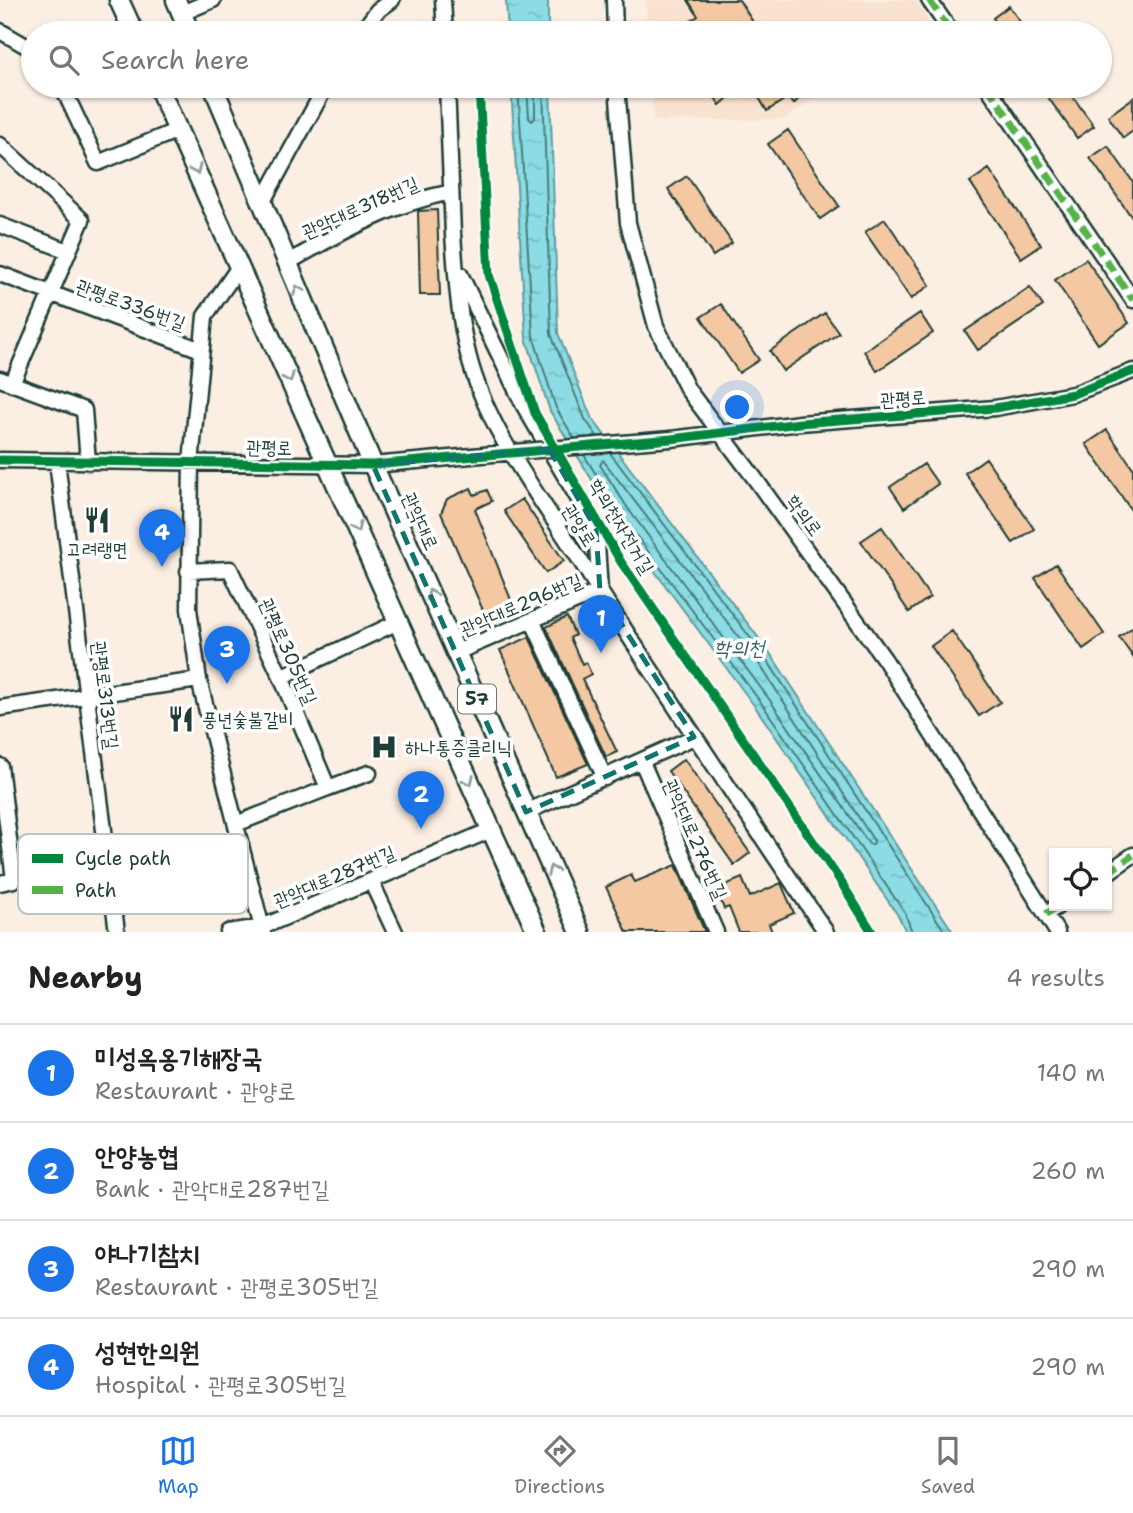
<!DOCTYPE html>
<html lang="en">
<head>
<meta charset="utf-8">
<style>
  :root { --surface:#fff; --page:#f2f2f2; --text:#222; --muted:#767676; --line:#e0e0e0; --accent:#1a73e8 }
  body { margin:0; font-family:"Shantell Sans","Poor Story",sans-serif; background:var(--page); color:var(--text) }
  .controls { position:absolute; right:21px; bottom:21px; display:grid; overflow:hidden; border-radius:0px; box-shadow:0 2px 5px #0004 }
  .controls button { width:63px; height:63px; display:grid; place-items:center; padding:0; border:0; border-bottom:2px solid var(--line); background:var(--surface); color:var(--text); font:35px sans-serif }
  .you { position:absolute; left:738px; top:408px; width:24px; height:24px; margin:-18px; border:5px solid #fff; border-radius:50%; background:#1a73e8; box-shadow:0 0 0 10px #1a73e833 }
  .badge { display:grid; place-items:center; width:46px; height:46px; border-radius:50%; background:var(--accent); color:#fff; font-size:23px; font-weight:700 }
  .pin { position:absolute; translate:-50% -58px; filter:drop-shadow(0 2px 4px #0008) }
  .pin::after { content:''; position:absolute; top:37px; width:24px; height:21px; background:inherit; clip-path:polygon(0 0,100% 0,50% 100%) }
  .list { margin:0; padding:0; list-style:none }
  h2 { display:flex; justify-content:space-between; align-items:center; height:91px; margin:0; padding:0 28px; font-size:30px }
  h2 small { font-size:23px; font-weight:400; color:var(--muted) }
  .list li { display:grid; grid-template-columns:46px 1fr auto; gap:21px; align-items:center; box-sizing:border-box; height:98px; padding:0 28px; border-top:2px solid var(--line) }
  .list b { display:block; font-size:26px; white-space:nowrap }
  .list p { margin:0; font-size:23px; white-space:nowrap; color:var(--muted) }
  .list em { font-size:23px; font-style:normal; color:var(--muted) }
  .icon { flex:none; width:38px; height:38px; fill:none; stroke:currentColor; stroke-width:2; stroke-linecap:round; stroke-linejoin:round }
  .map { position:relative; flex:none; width:1133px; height:932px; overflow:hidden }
  .search { position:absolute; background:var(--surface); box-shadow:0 2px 5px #0004; left:21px; right:21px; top:21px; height:77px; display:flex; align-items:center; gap:18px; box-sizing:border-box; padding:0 24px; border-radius:38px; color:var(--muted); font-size:26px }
  .sheet { height:483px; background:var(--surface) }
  nav { display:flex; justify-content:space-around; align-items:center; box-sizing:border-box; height:98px; border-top:2px solid var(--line); background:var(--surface); font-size:19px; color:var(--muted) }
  nav a { display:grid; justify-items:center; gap:4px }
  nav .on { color:var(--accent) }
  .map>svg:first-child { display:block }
</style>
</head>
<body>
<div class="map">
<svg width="1133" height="932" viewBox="0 0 1133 932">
  <defs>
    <pattern id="water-ripples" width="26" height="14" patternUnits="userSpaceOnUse" patternTransform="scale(1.75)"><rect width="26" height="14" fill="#8bdce4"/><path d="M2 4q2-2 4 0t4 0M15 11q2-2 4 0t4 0" fill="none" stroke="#78bec4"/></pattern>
  </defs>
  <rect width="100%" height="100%" fill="#fbeee3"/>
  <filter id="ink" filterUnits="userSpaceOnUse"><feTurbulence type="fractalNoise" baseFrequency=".0143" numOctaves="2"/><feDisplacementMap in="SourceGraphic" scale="14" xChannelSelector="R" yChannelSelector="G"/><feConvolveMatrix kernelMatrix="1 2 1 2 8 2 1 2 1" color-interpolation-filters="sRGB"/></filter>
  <g filter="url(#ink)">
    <path fill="#f9e3d0" d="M645,0H915L929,21L911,33H648Z
      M652,86H832L785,119L653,121Z"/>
    <path fill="url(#water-ripples)" stroke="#609c9e" stroke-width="2" d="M506,0H548V33H508Z
      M511,86H550L558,333L591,417L770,653L953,932H906L899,917L756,708L616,519L550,411L526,338Z"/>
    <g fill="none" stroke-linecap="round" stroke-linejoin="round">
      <path stroke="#4a7d7a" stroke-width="2" d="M518,86L533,336L556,408L574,438
        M527,86L529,118L532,121L535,118V86
        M543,86L551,334L585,419L597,436
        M610,453L765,657L945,932
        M584,455L621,515L762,704L905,913L912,932
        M603,460L758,662L874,841L873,845L869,844L769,699L629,510L600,465Z"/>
    </g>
    <path fill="#f3c8a2" stroke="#1f3d34" stroke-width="2" d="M688,0H739L760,33H673L698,16Z
      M1009,6L1028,33H1003L993,18Z
      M707,86H742L720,105Z
      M752,86H794L801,96L794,104L787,98L767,111Z
      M1040,86H1065L1094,126L1077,138Z
      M1133,98V131L1123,138L1108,116Z
      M788,130L839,206L820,219L768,144Z
      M1108,146L1133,182V219L1090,158Z
      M989,169L1041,245L1021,258L970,182Z
      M687,176L732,243L713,256L668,189Z
      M437,210L440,295H420L418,211Z
      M885,219L930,285L911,299L865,232Z
      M1086,259L1129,323L1098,344L1055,280Z
      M1030,287L1043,306L978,350L965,331Z
      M721,304L759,360L739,373L701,317Z
      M825,313L839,333L783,371L770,351Z
      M920,313L933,333L877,371L864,351Z
      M1107,430L1133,468V513L1086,444Z
      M986,458L1034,529L1013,543L965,473Z
      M924,464L938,484L904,508L890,487Z
      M471,488L474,495L487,490L492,501L475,509L515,610L488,622L441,513L447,499Z
      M522,499L564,561L546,573L504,511Z
      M882,527L930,597L909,612L861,541Z
      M1056,564L1104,634L1083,649L1035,578Z
      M567,617L575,635L570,638L582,664L586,662L591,674L582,679L617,752L606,757L546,627Z
      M1133,627V657L1119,637Z
      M952,631L1000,702L979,716L931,646Z
      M529,637L588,764L556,777L500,650Z
      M684,759L750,853L734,865L668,771Z
      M676,865L705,932H627L606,887L631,875L635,882Z
      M742,878L750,897L781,883L794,913L769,924L772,932H739L729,907L724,909L716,889Z"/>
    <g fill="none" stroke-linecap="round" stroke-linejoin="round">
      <g stroke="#1f3d34" stroke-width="19">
        <path id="minor" d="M443,0L445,33
          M614,0L615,33
          M929,0L952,33
          M182,13L213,0
          M0,31L33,50
          M361,33L377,11L392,0
          M62,86L98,163L178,130
          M447,86C449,135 451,184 453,234C456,273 458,315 468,354C486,428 538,494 578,557C659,684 742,808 826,932
          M617,86L628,223L656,326L688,390L753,476L885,660L1057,932
          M987,86L1133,300
          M0,145L82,220L12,384
          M262,203L326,86
          M0,225L68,251
          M287,263C339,233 392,204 451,192
          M239,267L205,316L191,463L189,609L199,680L263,932
          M0,274L201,350
          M0,379L84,410L88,462
          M671,439L800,423L995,408L1073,394L1133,371
          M0,460L373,465L537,450
          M57,462L117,932
          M188,571L230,569L281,677L328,788L236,824
          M532,620L605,778
          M457,652L600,591L596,529L524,406L460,274
          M281,677L398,622
          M0,708L199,680
          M642,762L716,932
          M0,766L14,880L0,883
          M328,788L369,773
          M526,812L694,737
          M1107,873L1133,855
          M371,881L395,932
          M1046,914L1058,906
          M228,932L262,927L491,830"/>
      </g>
      <g stroke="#1f3d34" stroke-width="23">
        <path id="major" d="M119,0L134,33
          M176,0L190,33
          M158,86L537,932
          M213,86L373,465L580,932"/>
      </g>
      <use href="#minor" stroke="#fff" stroke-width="14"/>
      <use href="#major" stroke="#fff" stroke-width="18"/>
      <g stroke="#1f3d34" stroke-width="19" stroke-linecap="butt">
        <path id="minor-bridge" d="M537,450L671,439"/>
      </g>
      <use href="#minor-bridge" stroke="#fff" stroke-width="14"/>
      <path stroke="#55b346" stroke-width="7" stroke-dasharray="14 7" stroke-linecap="butt" d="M929,0L952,33
        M987,86L1133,300
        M1107,873L1133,855
        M1046,914L1058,906"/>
      <g stroke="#fff" stroke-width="13">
        <path id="cycleway" d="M479,86L489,275L535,413L621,562L839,879L872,932
          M0,460L373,465L671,439L800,423L995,408L1073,394L1133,371"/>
      </g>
      <use href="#cycleway" stroke="#00873e" stroke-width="9"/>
    </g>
    <defs><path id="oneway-chevron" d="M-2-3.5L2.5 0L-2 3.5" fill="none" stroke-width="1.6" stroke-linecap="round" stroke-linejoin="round" transform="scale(1.75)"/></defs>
    <g stroke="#8f9e9a">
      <use href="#oneway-chevron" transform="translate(196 170) rotate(66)"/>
      <use href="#oneway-chevron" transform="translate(298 290) rotate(-113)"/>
      <use href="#oneway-chevron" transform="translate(289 378) rotate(66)"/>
      <use href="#oneway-chevron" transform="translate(356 528) rotate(66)"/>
      <use href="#oneway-chevron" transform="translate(431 594) rotate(-114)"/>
      <use href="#oneway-chevron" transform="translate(469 781) rotate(66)"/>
      <use href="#oneway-chevron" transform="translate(552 870) rotate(-114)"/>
    </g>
  </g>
  <path fill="none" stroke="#0f766e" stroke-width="5" stroke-dasharray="14 9" stroke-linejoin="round" d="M549,449L596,529L600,591L694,737L526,812L373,465Z"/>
  <defs>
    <g id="restaurant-bare" transform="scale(2.1)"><path d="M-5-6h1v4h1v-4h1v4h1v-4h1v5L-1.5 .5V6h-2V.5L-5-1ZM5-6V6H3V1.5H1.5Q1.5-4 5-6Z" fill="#1f3d34" stroke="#fff" stroke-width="2.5" paint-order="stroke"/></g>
    <g id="hospital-bare" transform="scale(2.1)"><path d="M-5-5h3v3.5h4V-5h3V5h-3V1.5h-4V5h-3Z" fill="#1f3d34" stroke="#fff" stroke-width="2.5" paint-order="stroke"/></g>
  </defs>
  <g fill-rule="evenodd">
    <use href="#restaurant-bare" x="97" y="520"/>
    <use href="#restaurant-bare" x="181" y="719"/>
    <use href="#hospital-bare" x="384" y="747"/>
  </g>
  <g text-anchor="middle" stroke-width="7" stroke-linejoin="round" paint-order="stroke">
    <rect fill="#fff" stroke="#627771" stroke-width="2" x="458" y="684.5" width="38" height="29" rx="5"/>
    <g font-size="18" font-weight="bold" fill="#1f3d34">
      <text x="477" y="705">57</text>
    </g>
    <g font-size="19" fill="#1f3d34" stroke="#fff">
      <text transform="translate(360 207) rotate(-24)" y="7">관악대로318번길</text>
      <text transform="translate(131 304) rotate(20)" y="7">관평로336번길</text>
      <text transform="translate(903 398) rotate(-4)" y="7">관평로</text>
      <text transform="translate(269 447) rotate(1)" y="7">관평로</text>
      <text transform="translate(805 515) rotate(54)" y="7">학의로</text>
      <text transform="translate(421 521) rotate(66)" y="7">관악대로</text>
      <text transform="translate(580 525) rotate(58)" y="7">관양로</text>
      <text transform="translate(622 526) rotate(59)" y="7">학의천자전거길</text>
      <text transform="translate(521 604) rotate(-23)" y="7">관악대로296번길</text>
      <text transform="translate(289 651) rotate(66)" y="7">관평로305번길</text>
      <text transform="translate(106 695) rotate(83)" y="7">관평로313번길</text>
      <text transform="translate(696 839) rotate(66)" y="7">관악대로276번길</text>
      <text transform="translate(334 876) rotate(-23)" y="7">관악대로287번길</text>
    </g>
    <g font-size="19" fill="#1f3d34" stroke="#fff" text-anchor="start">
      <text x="97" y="556" text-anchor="middle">고려랭면</text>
      <text x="202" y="726">풍년숯불갈비</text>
      <text x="405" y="754">하나통증클리닉</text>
    </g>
    <g font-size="21" font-style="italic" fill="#3a6560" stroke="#fff">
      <text x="739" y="655">학의천</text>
    </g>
  </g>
  <rect x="18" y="834" width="230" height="80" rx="10" fill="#fff" stroke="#bcc5c2" stroke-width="2"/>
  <rect x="32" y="854" width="31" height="9" fill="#00873e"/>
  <rect x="32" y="886" width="31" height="8" fill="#55b346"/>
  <g font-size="19" fill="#1f3d34">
    <text x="75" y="865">Cycle path</text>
    <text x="75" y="897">Path</text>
  </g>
</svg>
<div class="controls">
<button><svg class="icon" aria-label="locate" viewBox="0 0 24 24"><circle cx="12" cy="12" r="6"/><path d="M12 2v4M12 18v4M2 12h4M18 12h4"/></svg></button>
</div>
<div class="you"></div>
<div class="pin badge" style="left:601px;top:653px">1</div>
<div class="pin badge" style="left:421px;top:829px">2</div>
<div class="pin badge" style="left:227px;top:684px">3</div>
<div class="pin badge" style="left:162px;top:567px">4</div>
<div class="search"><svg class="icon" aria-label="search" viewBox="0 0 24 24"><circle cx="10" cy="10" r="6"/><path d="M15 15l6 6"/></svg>Search here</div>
</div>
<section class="sheet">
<h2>Nearby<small>4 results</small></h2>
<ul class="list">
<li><span class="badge">1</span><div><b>미성옥옹기해장국</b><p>Restaurant · 관양로</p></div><em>140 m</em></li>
<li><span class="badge">2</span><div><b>안양농협</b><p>Bank · 관악대로287번길</p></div><em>260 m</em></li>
<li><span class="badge">3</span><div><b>야나기참치</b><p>Restaurant · 관평로305번길</p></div><em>290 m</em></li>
<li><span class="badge">4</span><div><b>성현한의원</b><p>Hospital · 관평로305번길</p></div><em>290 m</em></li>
</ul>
</section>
<nav>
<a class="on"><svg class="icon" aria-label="map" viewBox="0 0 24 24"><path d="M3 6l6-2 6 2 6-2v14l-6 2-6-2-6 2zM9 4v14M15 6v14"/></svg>Map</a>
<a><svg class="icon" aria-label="directions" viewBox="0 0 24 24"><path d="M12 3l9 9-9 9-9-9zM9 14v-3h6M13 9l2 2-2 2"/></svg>Directions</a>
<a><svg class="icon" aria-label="saved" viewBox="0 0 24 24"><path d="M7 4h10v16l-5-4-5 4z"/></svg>Saved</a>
</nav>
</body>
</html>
